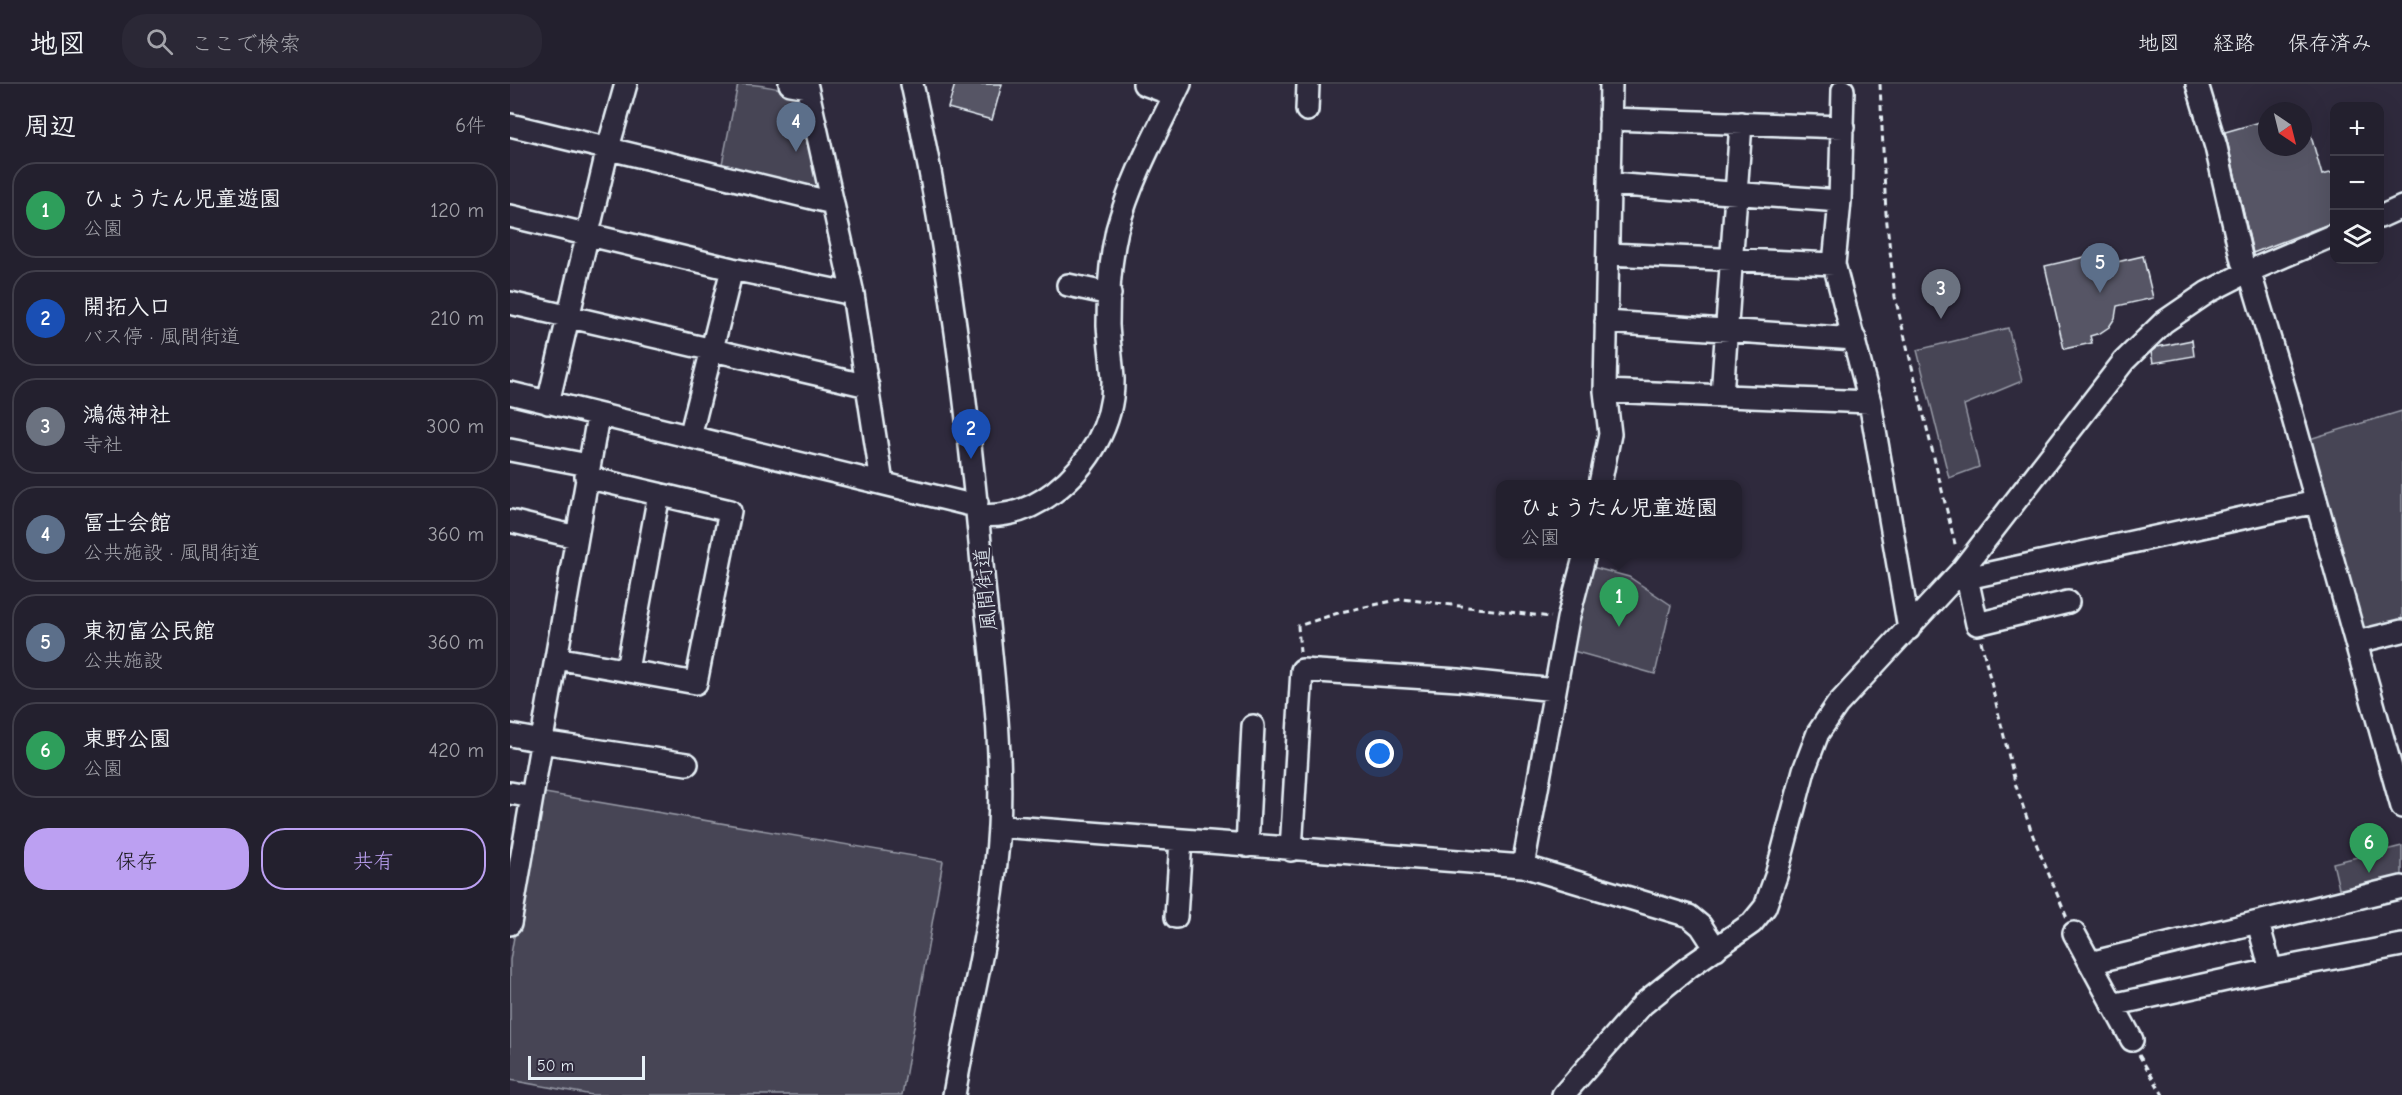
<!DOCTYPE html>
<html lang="ja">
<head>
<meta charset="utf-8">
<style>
  :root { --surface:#23202e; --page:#2b2836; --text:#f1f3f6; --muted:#a3a3aa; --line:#403e4a; --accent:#bca0f2 }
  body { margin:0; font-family:"Comic Neue","Klee One",sans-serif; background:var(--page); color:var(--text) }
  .controls { position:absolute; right:18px; top:18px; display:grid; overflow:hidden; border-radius:12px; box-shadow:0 6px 24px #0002 }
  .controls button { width:54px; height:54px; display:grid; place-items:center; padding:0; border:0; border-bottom:2px solid var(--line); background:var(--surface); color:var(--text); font:30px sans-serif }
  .compass { position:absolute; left:1748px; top:18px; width:54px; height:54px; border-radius:50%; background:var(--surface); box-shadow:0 6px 24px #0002; rotate:145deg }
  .scale { position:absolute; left:18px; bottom:15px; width:117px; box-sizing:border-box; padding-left:6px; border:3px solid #e8f1f8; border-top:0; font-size:16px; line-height:21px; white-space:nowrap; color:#e8f1f8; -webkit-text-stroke:4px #2f2a3d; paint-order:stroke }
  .you { position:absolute; left:870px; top:670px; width:21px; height:21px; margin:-15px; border:4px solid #fff; border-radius:50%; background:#1a73e8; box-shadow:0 0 0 9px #1a73e833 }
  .badge { display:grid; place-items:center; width:39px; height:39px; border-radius:50%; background:var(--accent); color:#fff; font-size:20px; font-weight:700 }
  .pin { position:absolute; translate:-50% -50px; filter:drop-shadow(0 2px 3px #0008) }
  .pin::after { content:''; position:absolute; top:32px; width:21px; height:18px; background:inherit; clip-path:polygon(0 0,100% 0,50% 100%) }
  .popup { position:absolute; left:986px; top:396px; width:246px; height:78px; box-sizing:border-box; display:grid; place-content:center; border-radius:12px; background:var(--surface); filter:drop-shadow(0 2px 4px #0005); font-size:20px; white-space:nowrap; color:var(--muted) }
  .popup b { font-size:22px; color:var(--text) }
  .popup::after { content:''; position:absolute; left:50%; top:100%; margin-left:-12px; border:12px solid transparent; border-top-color:var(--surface) }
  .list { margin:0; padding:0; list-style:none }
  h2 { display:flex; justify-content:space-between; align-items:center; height:78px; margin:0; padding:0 24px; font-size:26px }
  h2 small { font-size:20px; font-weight:400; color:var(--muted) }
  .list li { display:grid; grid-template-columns:39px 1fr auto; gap:18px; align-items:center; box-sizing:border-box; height:96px; margin:0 12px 12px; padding:0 12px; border:2px solid var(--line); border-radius:24px }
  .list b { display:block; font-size:22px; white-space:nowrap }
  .list p { margin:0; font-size:20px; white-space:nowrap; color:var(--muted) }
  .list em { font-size:20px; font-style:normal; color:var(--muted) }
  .actions { display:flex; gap:12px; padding:18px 24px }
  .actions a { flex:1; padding:14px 0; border:2px solid var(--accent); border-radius:24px; text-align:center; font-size:21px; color:var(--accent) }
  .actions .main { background:var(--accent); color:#111 }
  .icon { flex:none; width:33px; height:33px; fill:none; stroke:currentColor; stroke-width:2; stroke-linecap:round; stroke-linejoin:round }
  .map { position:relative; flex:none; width:1892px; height:1011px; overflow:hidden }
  header { display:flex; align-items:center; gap:36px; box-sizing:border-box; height:84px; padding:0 30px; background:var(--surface); border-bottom:2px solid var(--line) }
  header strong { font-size:28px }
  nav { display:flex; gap:33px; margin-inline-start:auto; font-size:21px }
  .search { width:420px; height:54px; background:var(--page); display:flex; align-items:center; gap:15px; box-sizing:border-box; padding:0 21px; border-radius:24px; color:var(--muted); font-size:22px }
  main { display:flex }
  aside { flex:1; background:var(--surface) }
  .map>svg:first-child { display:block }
</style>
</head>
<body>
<header>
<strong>地図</strong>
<div class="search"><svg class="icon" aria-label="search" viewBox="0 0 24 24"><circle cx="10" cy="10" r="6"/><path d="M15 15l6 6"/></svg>ここで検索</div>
<nav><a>地図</a><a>経路</a><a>保存済み</a></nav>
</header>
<main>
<aside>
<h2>周辺<small>6件</small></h2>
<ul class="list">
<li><span class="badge" style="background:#2e9e5b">1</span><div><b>ひょうたん児童遊園</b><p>公園</p></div><em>120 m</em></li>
<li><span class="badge" style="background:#1a4fb4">2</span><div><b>開拓入口</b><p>バス停 · 風間街道</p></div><em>210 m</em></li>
<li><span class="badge" style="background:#6b7280">3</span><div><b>鴻徳神社</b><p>寺社</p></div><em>300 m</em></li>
<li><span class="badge" style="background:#5c6f8a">4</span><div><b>冨士会館</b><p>公共施設 · 風間街道</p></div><em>360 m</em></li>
<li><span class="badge" style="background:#5c6f8a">5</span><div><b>東初富公民館</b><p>公共施設</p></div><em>360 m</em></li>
<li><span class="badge" style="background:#2e9e5b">6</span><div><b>東野公園</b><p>公園</p></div><em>420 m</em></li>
</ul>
<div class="actions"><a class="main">保存</a><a>共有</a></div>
</aside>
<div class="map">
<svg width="1892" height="1011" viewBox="0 0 1892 1011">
  <rect width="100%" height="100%" fill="#2f2a3d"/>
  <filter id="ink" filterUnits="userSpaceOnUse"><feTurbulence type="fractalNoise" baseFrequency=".0167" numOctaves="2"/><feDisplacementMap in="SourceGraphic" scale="12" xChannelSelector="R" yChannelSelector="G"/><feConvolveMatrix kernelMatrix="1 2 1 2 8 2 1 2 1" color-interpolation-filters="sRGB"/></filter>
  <g filter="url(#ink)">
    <path fill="#464455" stroke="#979aa6" stroke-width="1.5" d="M228,0C244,0 281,4 291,15L310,109L211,85Z
      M1498,244L1512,297L1454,321L1469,383L1439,394L1407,266Z
      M1892,327V540L1850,551L1796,356Z
      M1075,481L1119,493L1161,521L1145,590L1056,565Z
      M29,708L433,777L392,1011H82L0,996V876Z
      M1892,762V799L1831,813L1823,779Z"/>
    <path fill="#575565" stroke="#e8f1f8" stroke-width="1.5" d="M445,0H492L482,36L438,24Z
      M1757,36V63H1793V38H1797L1812,91L1824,88V124L1821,125L1824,138L1743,169L1715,48Z
      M1579,172L1581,184L1633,172L1643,214L1607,222L1605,234L1599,243L1590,249L1580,252L1582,259L1554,265L1535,182Z
      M1682,256L1684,272L1643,279L1641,268L1647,263Z"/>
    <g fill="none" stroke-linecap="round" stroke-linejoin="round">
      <g stroke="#e8f1f8" stroke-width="26">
        <path id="minor" d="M280,0L297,3L343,210L372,399
          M402,0C439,165 459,334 474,502C482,583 493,662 489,743C484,834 459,922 444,1011
          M634,0L664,11
          M1687,0L1706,63L1732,177L1742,196L1776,309L1892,723
          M1333,6L1330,117L1324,180L1360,318L1399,545
          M797,26L798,0
          M1100,35L1333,43
          M0,41L323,119
          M1099,100L1330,117
          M0,132L222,185L343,210
          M1870,133L1892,123
          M1098,170L1324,180
          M558,201L600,210
          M0,219L358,302
          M1096,238L1345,255
          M1095,307L1360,318
          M0,309L457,420L467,418
          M1212,312L1231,39
          M38,319L98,64L116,0
          M180,353L222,185
          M0,366L78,381
          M1090,400L1100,350L1095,307L1101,0
          M468,431C496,434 522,425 544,408C579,381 604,340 603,295C602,277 599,259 598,241C598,209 600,177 607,146C621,94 647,48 670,0
          M0,437L66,453
          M1452,486L1457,494L1467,540L1558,518
          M1457,494L1806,418
          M1847,558L1892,547
          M46,574L186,599L220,427L76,393
          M117,586L149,410
          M0,651L32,657
          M31,658L177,680
          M0,709L22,713
          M489,742L1013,782L1179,832L1191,842L1206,865
          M737,762L743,642
          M781,766L792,586L948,596L1045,606
          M1013,782L1058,535L1075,470
          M666,833L671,756
          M1748,839L1761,886
          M0,840L88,332
          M1564,849L1622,956
          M1580,879L1892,803
          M1602,921L1761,886L1892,861
          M1053,1011L1133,920L1179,883L1242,839L1255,823L1266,792L1294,686L1308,649L1327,621L1452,486L1614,277L1654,238L1698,208L1737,188L1824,151"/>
      </g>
      <path stroke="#e8f1f8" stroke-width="3" stroke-dasharray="6 4.5" stroke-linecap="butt" d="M1370,0L1376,130L1385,213L1446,464
        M1471,557L1506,702L1523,752L1557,834
        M790,568L788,542L831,528L892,515L1041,533
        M1629,971L1653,1011"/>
      <use href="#minor" stroke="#2f2a3d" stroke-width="21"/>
    </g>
  </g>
  <g text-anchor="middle" stroke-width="4.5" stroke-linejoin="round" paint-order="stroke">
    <g font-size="21" fill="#e8f1f8" stroke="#2f2a3d">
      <text transform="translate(475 505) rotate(-95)" y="7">風間街道</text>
    </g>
  </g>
</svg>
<div class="controls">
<button>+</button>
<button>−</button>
<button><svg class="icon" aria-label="layers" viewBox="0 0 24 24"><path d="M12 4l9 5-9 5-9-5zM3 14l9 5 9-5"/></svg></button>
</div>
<svg class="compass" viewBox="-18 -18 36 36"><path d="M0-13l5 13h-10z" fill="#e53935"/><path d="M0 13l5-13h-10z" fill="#a3a3aa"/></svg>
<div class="scale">50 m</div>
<div class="you"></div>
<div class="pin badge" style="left:1109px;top:543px;background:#2e9e5b">1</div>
<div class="popup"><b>ひょうたん児童遊園</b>公園</div>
<div class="pin badge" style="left:461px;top:375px;background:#1a4fb4">2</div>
<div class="pin badge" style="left:1431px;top:235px;background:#6b7280">3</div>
<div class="pin badge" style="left:286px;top:68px;background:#5c6f8a">4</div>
<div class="pin badge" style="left:1590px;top:209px;background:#5c6f8a">5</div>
<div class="pin badge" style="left:1859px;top:789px;background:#2e9e5b">6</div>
</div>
</main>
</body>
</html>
